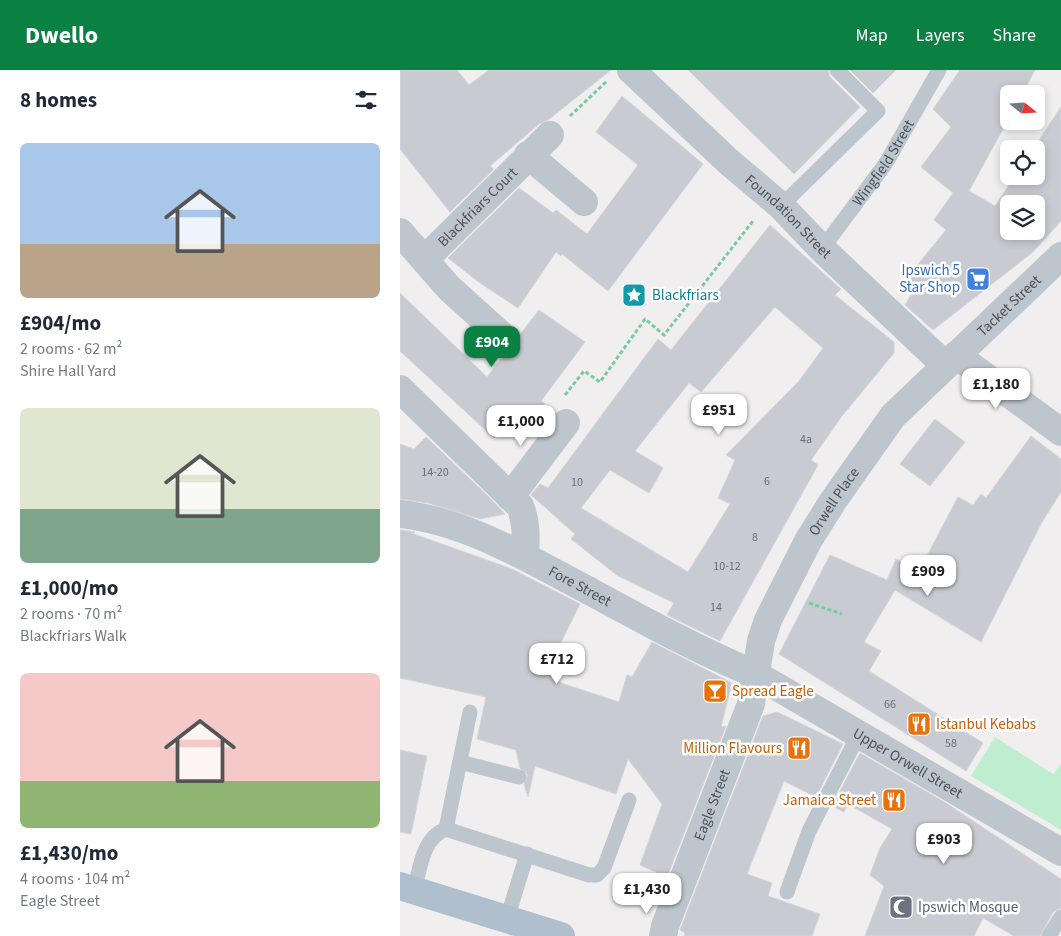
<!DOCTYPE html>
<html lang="en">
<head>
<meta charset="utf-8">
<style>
	:root { --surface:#fff; --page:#f6f6f7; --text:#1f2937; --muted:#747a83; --accent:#0b8043 }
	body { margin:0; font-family:"Source Sans 3",sans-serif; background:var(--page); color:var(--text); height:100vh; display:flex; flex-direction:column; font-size:19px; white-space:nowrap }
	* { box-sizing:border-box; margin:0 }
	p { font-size:16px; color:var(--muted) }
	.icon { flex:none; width:28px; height:28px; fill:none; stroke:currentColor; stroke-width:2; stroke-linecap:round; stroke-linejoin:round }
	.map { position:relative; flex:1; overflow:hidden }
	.sheet { display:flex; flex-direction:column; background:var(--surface); width:400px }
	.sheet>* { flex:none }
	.needle { width:32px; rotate:108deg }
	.tools { position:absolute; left:600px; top:15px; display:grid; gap:10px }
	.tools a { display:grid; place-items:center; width:45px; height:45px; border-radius:8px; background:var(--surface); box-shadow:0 2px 8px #0003; font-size:25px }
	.price { position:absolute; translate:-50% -42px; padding:0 11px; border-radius:10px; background:#fff; color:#222; font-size:16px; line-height:32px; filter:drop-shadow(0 1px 2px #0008) }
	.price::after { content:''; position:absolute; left:50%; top:30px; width:15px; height:11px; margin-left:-8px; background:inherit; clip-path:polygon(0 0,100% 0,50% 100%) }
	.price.selected { background:var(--accent); color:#fff }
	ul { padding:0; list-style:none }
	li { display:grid; align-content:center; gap:10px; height:265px; padding:0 20px }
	li span { display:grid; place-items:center; height:155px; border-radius:8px; color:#555 }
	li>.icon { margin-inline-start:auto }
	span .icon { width:90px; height:90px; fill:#fffc; stroke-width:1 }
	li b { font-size:21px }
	h2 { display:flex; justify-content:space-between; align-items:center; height:60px; padding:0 20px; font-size:21px }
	header { display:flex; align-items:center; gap:30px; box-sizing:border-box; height:70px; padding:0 25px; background:var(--accent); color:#fff }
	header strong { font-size:24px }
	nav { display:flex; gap:28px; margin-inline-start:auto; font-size:18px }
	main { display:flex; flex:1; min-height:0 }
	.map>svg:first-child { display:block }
	.green { fill:#beeecf }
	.building { fill:#c8cbd1; stroke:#d3d5da; fill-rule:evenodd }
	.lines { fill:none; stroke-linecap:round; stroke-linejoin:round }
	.path { stroke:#77cb9f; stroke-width:3; stroke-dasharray:4 2.5; stroke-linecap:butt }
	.service { stroke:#bdc6cd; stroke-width:15 }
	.minor { stroke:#bdc6cd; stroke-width:28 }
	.tertiary { stroke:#bdc6cd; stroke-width:28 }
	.primary { stroke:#afbfcd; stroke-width:28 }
	.labels { text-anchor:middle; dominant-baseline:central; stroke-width:5; stroke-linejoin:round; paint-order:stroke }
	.number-label { font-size:12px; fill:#677078 }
	.street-label { font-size:15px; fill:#47525b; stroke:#fff }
	.shop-label { font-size:15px; fill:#366cbe; stroke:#fff; text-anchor:end }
	.culture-label { font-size:15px; fill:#0d838f; stroke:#fff; text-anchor:start }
	.food-label { font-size:15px; fill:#c56008; stroke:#fff; text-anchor:start }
	.worship-label { font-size:15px; fill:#5b616d; stroke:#fff; text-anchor:start }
</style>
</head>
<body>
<header>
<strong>Dwello</strong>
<nav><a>Map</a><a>Layers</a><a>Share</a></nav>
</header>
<main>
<section class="sheet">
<h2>8 homes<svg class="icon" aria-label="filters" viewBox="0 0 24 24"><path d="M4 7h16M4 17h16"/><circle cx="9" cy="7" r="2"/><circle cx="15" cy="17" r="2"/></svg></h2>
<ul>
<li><span style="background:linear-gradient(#a9c7e8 65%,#b9a48a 0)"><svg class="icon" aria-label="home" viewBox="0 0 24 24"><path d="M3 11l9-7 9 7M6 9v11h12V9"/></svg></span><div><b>£904/mo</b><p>2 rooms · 62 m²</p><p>Shire Hall Yard</p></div></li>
<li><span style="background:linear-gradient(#dfe7d0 65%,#7fa58c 0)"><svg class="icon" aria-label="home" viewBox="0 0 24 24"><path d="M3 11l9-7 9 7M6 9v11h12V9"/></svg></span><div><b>£1,000/mo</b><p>2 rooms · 70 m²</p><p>Blackfriars Walk</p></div></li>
<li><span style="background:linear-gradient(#f6c9c9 70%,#8fb573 0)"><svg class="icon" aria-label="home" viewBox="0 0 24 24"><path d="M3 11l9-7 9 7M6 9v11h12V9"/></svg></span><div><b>£1,430/mo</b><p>4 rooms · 104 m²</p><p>Eagle Street</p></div></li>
</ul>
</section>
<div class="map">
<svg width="661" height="866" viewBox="0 0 661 866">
	<rect width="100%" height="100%" fill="#f1eeef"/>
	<!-- green -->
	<polygon class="green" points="595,667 653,704 661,694 661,760 571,706"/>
	<!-- building -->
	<g class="building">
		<polygon points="0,0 57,0 69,15 89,0 211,0 148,50 139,54 90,96 94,99 50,142 0,79"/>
		<polygon points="288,0 428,0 430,7 460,37 394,104"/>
		<polygon points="450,0 496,0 473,23"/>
		<path d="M 560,0 L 635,0 L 622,24 L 609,24 L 609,48 L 569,121 L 595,136 L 615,106 L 636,106 L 636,79 L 633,79 L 661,37 L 661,151 L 633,182 L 533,260 L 505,235 L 516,217 L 506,209 L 546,160 L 534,150 L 553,123 L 521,97 L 551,57 L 533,39 ZM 609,134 L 636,134 L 636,161 L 609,161 Z"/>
		<polygon points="222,26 303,94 208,221 162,184 161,186 156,182 118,238 80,213 48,188 119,118 153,143 156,140 187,164 238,95 196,62"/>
		<path d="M 370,155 L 441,219 L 435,225 L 494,272 L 494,283 L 442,346 L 411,390 L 418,395 L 320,571 L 267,545 L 274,533 L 218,506 L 171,469 L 175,464 L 131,425 L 140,414 L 148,418 L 258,269 L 271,280 ZM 375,237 L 423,278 L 399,311 L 326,385 L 335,390 L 318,428 L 330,434 L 288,502 L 181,438 L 210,400 L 249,423 L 263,398 L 235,381 L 289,313 L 301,322 Z"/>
		<polygon points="0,223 87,307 139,240 185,272 141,331 145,334 123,361 110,350 94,368 0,281"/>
		<polygon points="535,349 565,372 530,416 500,394"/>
		<polygon points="631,366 661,389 661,422 642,452 581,572 495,520 464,572 481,581 469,601 583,673 566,701 379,584 430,485 487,510 496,489 519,501 558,427 573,435 581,424 586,428"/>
		<polygon points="26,367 91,429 105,444 80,449 28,433 0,429 0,374 14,379"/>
		<polygon points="0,460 15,462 11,463 112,499 180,534 157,580 163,582 159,591 165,593 158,612 219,632 227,605 232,607 252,572 332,613 321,657 326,656 267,807 240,795 262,734 228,689 216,724 135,696 128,727 124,714 128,705 120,698 116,680 77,669 86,627 0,608"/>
		<polygon points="377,642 443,674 416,727 384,711 347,804 372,813 368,826 420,844 412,866 284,866 285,863 280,860 363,646"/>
		<polygon points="0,680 27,686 11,764 0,762"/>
		<polygon points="460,683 546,733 661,809 661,838 653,842 640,866 614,866 583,848 574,866 465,866 484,816 470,805 480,778 492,759 448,734 444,742 432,736"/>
	</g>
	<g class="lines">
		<!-- path -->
		<g class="path">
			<polyline points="170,46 206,12"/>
			<polyline points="165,325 184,301 200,312 245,249 264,265 353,151"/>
			<polyline points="409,533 442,544"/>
		</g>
		<!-- service -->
		<g class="service">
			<polyline points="381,136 478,41 437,0"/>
			<path id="s1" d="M 422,179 L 486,93 L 539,0"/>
			<polyline points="60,692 119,707"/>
			<polyline points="46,759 70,642"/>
			<path d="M 14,821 C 20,799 22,768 46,759 L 189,805 L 197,805 L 204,798 L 229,730"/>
			<polyline points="387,822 409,761 459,664"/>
			<polyline points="107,849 127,784"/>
			<polyline points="649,866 661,847"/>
		</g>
		<!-- minor -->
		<g class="minor">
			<path id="s2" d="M 231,0 L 329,92 L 381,136 L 422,179 L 545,295"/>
			<polyline points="128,85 184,132"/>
			<polyline points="0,162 49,218 100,264"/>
			<path id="s3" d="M 25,189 L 150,65"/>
			<polyline points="556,285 661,362"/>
			<path d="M 0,319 L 120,436 C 127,453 126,468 125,486"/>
			<polyline points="110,427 166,353"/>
		</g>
		<!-- tertiary -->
		<g class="tertiary">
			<path id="s4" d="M 0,444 C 65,451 125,487 182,517 C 239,548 295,579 355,604 L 661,782"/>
			<path id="s5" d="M 263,866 L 265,856 L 351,634 L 361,571 L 368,550 L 408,471 L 433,431 L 493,346 L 661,186"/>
		</g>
		<!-- primary -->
		<polyline class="primary" points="0,816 161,866"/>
	</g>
	<!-- icons -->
	<defs>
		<g id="supermarket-square" transform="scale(1.25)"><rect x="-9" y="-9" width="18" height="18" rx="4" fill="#3f7fe0" stroke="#fff"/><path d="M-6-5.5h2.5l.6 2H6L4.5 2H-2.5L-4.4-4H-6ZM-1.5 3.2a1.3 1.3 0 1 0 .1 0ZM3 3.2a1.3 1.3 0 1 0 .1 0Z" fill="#fff"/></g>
		<g id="sight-square" transform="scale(1.25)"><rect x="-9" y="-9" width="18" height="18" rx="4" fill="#0f9aa8" stroke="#fff"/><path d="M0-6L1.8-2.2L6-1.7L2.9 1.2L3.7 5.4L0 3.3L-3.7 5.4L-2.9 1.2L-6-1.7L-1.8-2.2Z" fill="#fff"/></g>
		<g id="bar-square" transform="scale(1.25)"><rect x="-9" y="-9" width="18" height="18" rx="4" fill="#e8710a" stroke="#fff"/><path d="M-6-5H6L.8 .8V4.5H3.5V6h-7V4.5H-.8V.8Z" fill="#fff"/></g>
		<g id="restaurant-square" transform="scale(1.25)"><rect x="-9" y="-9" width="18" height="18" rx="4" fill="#e8710a" stroke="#fff"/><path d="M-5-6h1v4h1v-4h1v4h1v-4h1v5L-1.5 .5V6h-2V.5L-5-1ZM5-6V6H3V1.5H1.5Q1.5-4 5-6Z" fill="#fff"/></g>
		<g id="mosque-square" transform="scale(1.25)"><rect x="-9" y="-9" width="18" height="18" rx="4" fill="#6b7280" stroke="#fff"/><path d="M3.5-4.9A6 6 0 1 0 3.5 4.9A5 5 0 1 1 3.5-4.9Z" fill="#fff"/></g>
	</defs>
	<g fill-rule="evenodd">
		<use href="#supermarket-square" x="578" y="209"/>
		<use href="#sight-square" x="234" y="225"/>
		<use href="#bar-square" x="315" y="621"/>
		<use href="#restaurant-square" x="519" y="654"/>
		<use href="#restaurant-square" x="399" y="678"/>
		<use href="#restaurant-square" x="494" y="730"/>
		<use href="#mosque-square" x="501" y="837"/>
	</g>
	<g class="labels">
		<!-- number labels -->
		<g class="number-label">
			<text x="406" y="369">4a</text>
			<text x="35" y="402">14-20</text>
			<text x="367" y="411">6</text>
			<text x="177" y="412">10</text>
			<text x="355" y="467">8</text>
			<text x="327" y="496">10-12</text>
			<text x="316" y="537">14</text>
			<text x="490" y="634">66</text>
			<text x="551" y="673">58</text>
		</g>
		<!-- street labels -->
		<g class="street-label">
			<text stroke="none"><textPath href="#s1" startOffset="106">Wingfield Street</textPath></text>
			<text stroke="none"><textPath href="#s3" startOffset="74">Blackfriars Court</textPath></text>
			<text stroke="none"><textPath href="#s2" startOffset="215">Foundation Street</textPath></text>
			<text stroke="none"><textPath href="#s5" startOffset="734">Tacket Street</textPath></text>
			<text stroke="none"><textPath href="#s5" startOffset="470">Orwell Place</textPath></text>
			<text stroke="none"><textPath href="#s4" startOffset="195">Fore Street</textPath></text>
			<text stroke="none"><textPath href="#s4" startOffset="568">Upper Orwell Street</textPath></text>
			<text stroke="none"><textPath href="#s5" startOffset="140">Eagle Street</textPath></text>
		</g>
		<!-- shop labels -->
		<g class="shop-label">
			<text x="560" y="200">Ipswich 5<tspan x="560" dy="17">Star Shop</tspan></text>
		</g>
		<!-- culture labels -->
		<g class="culture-label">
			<text x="252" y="225">Blackfriars</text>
		</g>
		<!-- food labels -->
		<g class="food-label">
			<text x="332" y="621">Spread Eagle</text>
			<text x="536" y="654">Istanbul Kebabs</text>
			<text x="382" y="678" text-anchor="end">Million Flavours</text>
			<text x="476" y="730" text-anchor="end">Jamaica Street</text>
		</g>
		<!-- worship labels -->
		<g class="worship-label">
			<text x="518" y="837">Ipswich Mosque</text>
		</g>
	</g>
</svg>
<div class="tools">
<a><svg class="needle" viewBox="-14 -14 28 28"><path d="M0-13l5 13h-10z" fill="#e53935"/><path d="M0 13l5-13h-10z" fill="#747a83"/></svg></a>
<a><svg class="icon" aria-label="locate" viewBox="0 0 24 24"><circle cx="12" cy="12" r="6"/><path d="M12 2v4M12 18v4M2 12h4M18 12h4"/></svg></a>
<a><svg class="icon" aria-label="layers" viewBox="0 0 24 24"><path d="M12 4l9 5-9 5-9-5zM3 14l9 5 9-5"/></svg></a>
</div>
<b class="price selected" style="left:92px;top:298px">£904</b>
<b class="price" style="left:596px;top:340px">£1,180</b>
<b class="price" style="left:319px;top:366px">£951</b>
<b class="price" style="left:121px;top:377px">£1,000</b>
<b class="price" style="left:528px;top:527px">£909</b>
<b class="price" style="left:157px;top:615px">£712</b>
<b class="price" style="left:544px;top:795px">£903</b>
<b class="price" style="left:247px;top:845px">£1,430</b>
</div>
</main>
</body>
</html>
